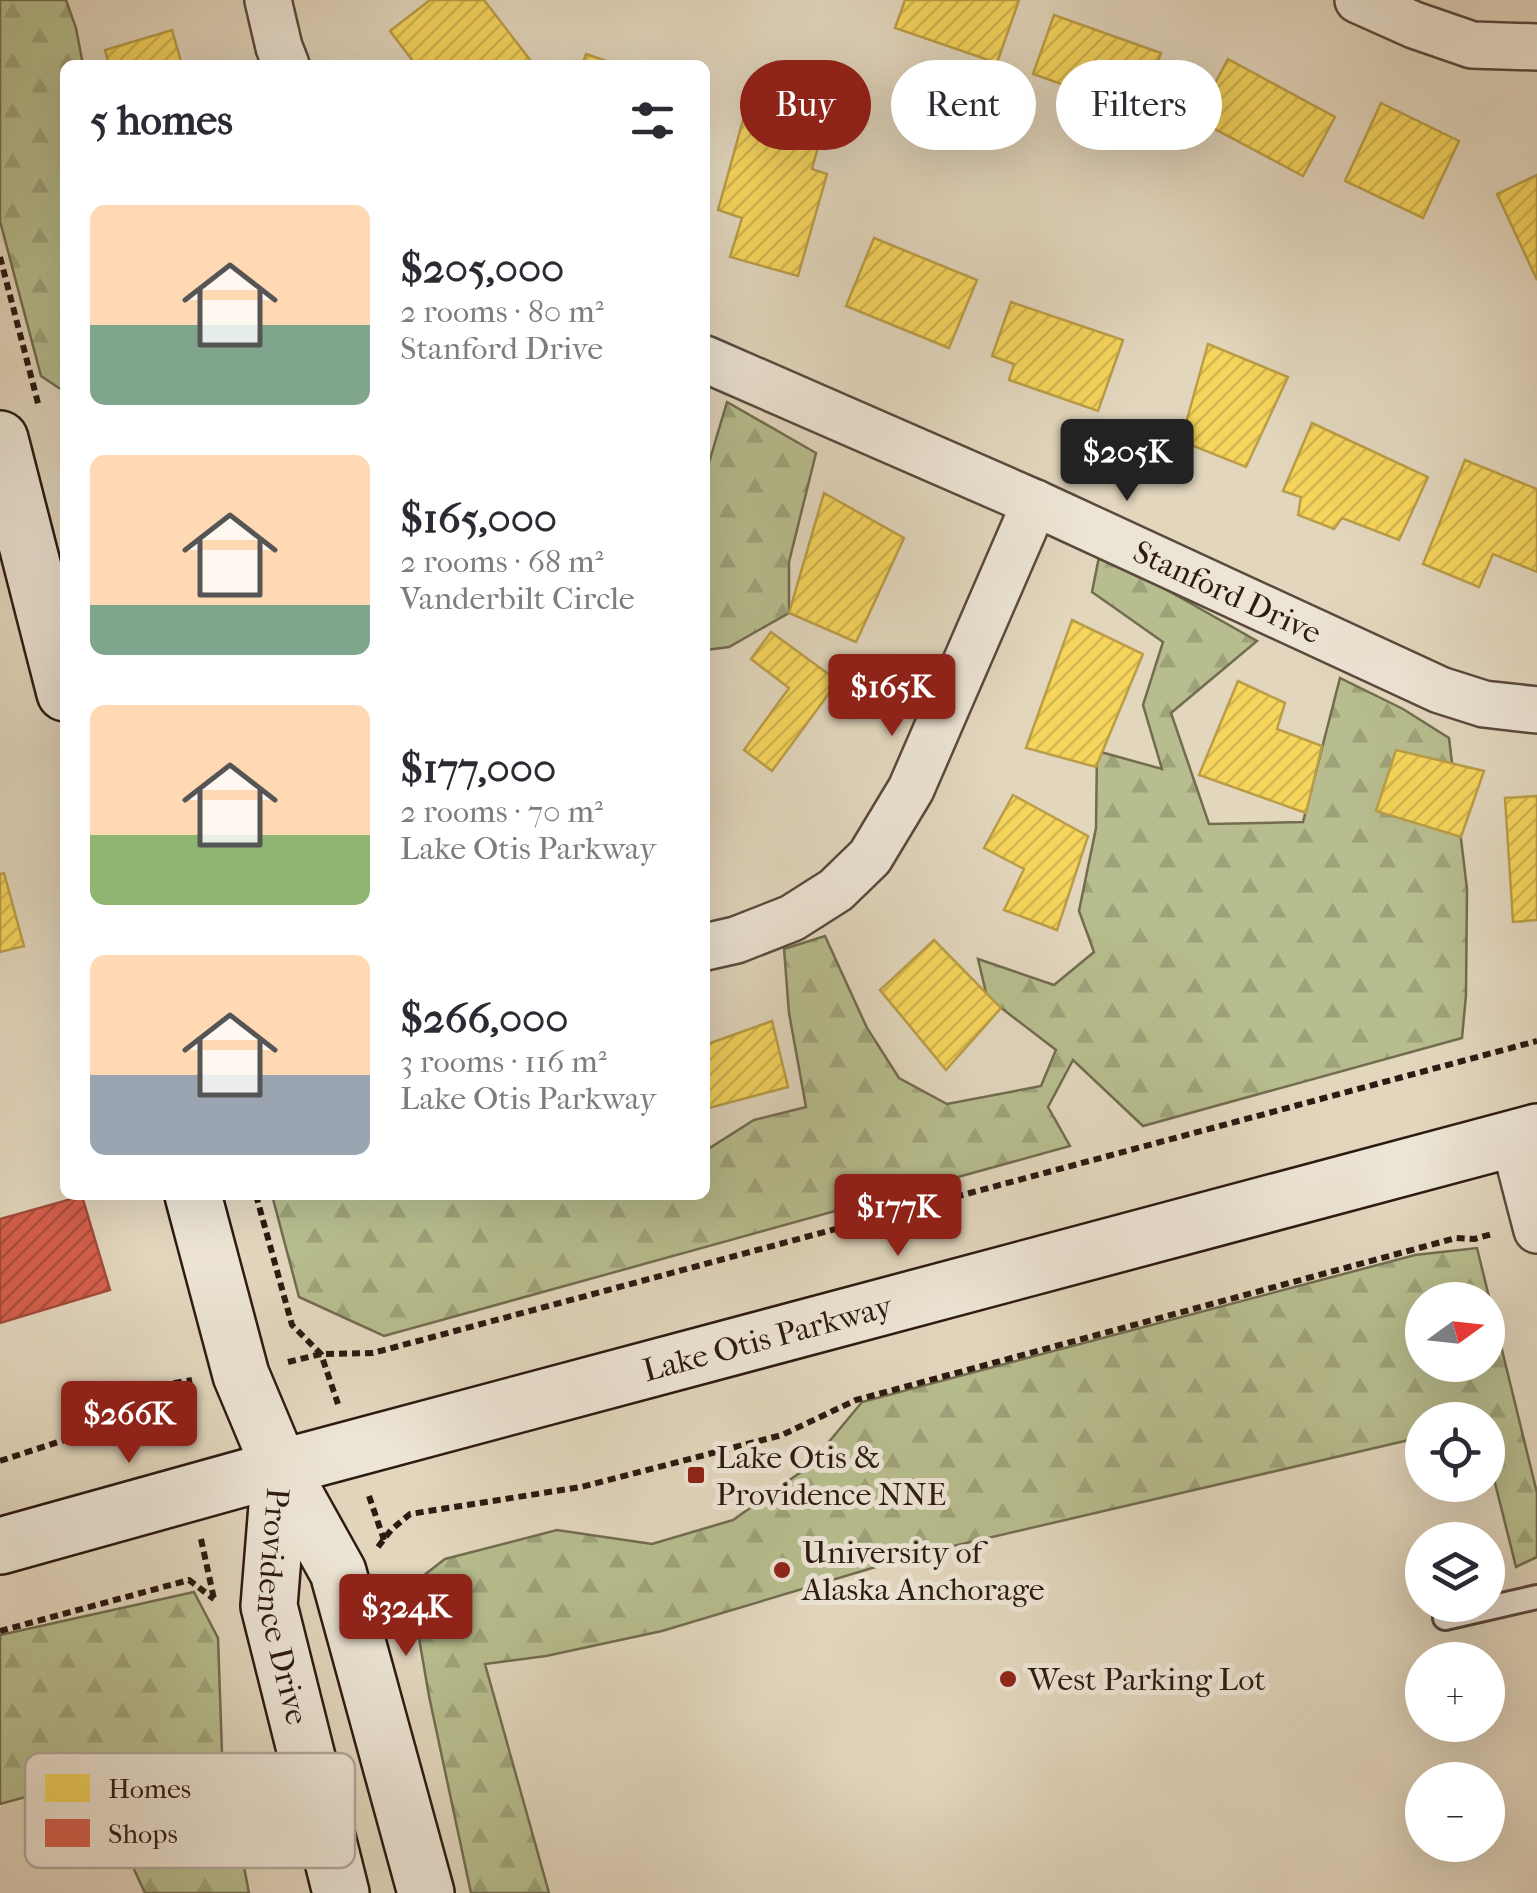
<!DOCTYPE html>
<html lang="en">
<head>
<meta charset="utf-8">
<style>
	:root { --surface:#fff; --page:#f2f2f3; --text:#2b2b33; --muted:#7c7c81; --accent:#8f2418 }
	body { margin:0; font-family:"IM FELL French Canon",serif; background:var(--page); color:var(--text); height:100vh; display:flex; flex-direction:column; font-size:38px; white-space:nowrap }
	* { box-sizing:border-box; margin:0 }
	p { font-size:32px; color:var(--muted) }
	.icon { flex:none; width:55px; height:55px; fill:none; stroke:currentColor; stroke-width:2; stroke-linecap:round; stroke-linejoin:round }
	.map { position:relative; flex:1; overflow:hidden }
	.panel { position:absolute; left:60px; top:60px; width:650px; height:1140px; display:flex; flex-direction:column; background:var(--surface); border-radius:15px; box-shadow:0 10px 40px #0002 }
	.panel>* { flex:none }
	.hud { position:absolute; left:740px; top:60px; width:645px; height:90px; display:flex; gap:20px }
	.needle { width:65px; rotate:75deg }
	.tools { position:absolute; left:1405px; top:1282px; display:grid; gap:20px }
	.tools a { display:grid; place-items:center; width:100px; height:100px; border-radius:50%; background:var(--surface); box-shadow:0 10px 40px #0002; font-size:50px }
	.price { position:absolute; translate:-50% -85px; padding:0 22px; border-radius:10px; background:var(--accent); color:#fff; font-size:32px; line-height:65px; filter:drop-shadow(0 2px 5px #0008) }
	.price::after { content:''; position:absolute; left:50%; top:60px; width:30px; height:22px; margin-left:-15px; background:inherit; clip-path:polygon(0 0,100% 0,50% 100%) }
	.price.selected { background:#222; color:#fff }
	ul { padding:0; list-style:none }
	li { display:flex; align-items:center; gap:30px; height:250px; padding:0 30px }
	li span { display:grid; place-items:center; flex:none; width:280px; height:200px; border-radius:15px; color:#555 }
	li>.icon { margin-inline-start:auto }
	span .icon { width:120px; height:120px; fill:#fffc; stroke-width:1 }
	li b { font-size:42px }
	h2 { display:flex; justify-content:space-between; align-items:center; height:120px; padding:0 30px; font-size:42px }
	.pill { padding:0 35px; border-radius:45px; background:var(--surface); box-shadow:0 10px 40px #0002; font-size:35px; line-height:90px }
	.pill.selected { background:var(--accent); color:#fff }
	.map>svg:first-child { display:block }
	.forest { fill:url(#forest-firs); stroke:#726c50; stroke-width:2.5; fill-rule:evenodd }
	.homes { fill:url(#homes-hatch); stroke:#ba9d46; stroke-width:2.5 }
	.shops { fill:url(#shops-hatch); stroke:#a34b3b; stroke-width:2.5 }
	.lines { fill:none; stroke-linecap:round; stroke-linejoin:round }
	.lane-casing { stroke:#5a493d; stroke-width:28 }
	.street-casing { stroke:#5a493d; stroke-width:50 }
	.secondary-casing { stroke:#2d1a12; stroke-width:60 }
	.path { stroke:#2d1a12; stroke-width:6; stroke-dasharray:8 5; stroke-linecap:butt }
	.lane { stroke:#ece4d4; stroke-width:22 }
	.street { stroke:#ece4d4; stroke-width:45 }
	.secondary { stroke:#ece4d4; stroke-width:55 }
	.poi-dot { fill:#8f2418; stroke:#ece4d4; stroke-width:4 }
	.labels { text-anchor:middle; dominant-baseline:central; stroke-width:10; stroke-linejoin:round; paint-order:stroke }
	.street-label { font-size:32px; fill:#2d1a12; stroke:#ece4d4 }
	.poi-label { font-size:32px; fill:#2d1a12; stroke:#ece4d4; text-anchor:start }
	.key { fill:#ece4d4; stroke:#b3a79a; stroke-width:2.5 }
	.key-label { font-size:28px; fill:#2d1a12 }
</style>
</head>
<body>
<div class="map">
<svg width="1537" height="1893" viewBox="0 0 1537 1893">
	<defs>
		<pattern id="forest-firs" width="22" height="20" patternUnits="userSpaceOnUse" patternTransform="scale(2.5)"><rect width="22" height="20" fill="#b7bd8e"/><path d="M5 1l3.5 6h-7zM16 11l3.5 6h-7z" fill="#9ea279"/></pattern>
		<pattern id="homes-hatch" width="6" height="6" patternUnits="userSpaceOnUse" patternTransform="scale(2.5)"><rect width="6" height="6" fill="#f6d55c"/><path d="M-1 1l2-2M0 6l6-6M5 7l2-2" fill="none" stroke="#d3b64f"/></pattern>
		<pattern id="shops-hatch" width="6" height="6" patternUnits="userSpaceOnUse" patternTransform="scale(2.5)"><rect width="6" height="6" fill="#d6604d"/><path d="M-1 1l2-2M0 6l6-6M5 7l2-2" fill="none" stroke="#ae4e3f"/></pattern>
	</defs>
	<rect width="100%" height="100%" fill="#e2d6bd"/>
	<filter id="stains"><feTurbulence type="fractalNoise" baseFrequency=".002" numOctaves="4"/><feColorMatrix values="0 0 0 0 .2 0 0 0 0 .09 0 0 0 0 .02 0 0 0 .5 -.17"/></filter>
	<radialGradient id="worn" r=".72"><stop offset=".6" stop-color="#630" stop-opacity="0"/><stop offset="1" stop-color="#630" stop-opacity=".3"/></radialGradient>
	<!-- forest -->
	<g class="forest">
		<polygon points="0,0 66,0 76,28 83,65 65,65 65,392 41,376 0,221"/>
		<polygon points="727,402 816,453 789,562 789,613 729,647 705,650 705,476"/>
		<polygon points="1100,552 1257,641 1171,713 1209,824 1303,822 1340,678 1403,709 1449,738 1467,889 1466,995 1462,1038 1143,1126 1073,1060 1048,1107 1070,1146 384,1336 299,1297 272,1195 705,1195 705,1151 754,1120 806,1107 789,1013 784,949 825,936 867,1028 899,1078 947,1104 1041,1086 1056,1050 987,997 978,959 1054,985 1094,952 1079,911 1096,828 1097,751 1162,769 1143,705 1163,642 1092,592"/>
		<path d="M 1477,1248 L 1537,1493 L 1537,1557 L 1516,1567 L 1488,1455 L 1488,1420 L 1422,1420 L 1422,1437 L 919,1554 L 662,1631 L 546,1656 L 485,1664 L 549,1893 L 471,1893 L 429,1696 L 410,1586 L 445,1559 L 557,1530 L 652,1544 L 733,1520 L 808,1467 L 862,1402 L 1415,1255 ZM 1488,1300 L 1488,1365 L 1422,1365 L 1422,1300 Z"/>
		<polygon points="194,1592 218,1638 222,1752 249,1893 145,1893 92,1779 0,1804 0,1635"/>
	</g>
	<!-- homes -->
	<g class="homes">
		<polygon points="430,0 484,0 534,65 416,65 390,31"/>
		<polygon points="905,0 1019,0 997,63 895,28"/>
		<polygon points="1054,15 1161,53 1140,112 1033,74"/>
		<polygon points="172,30 182,65 109,65 105,50"/>
		<polygon points="586,54 618,65 582,65"/>
		<polygon points="1228,59 1335,117 1303,176 1196,119"/>
		<polygon points="750,95 826,117 812,169 827,174 798,276 730,257 742,218 718,210"/>
		<polygon points="1381,103 1459,141 1423,218 1345,181"/>
		<polygon points="1537,175 1537,280 1497,194"/>
		<polygon points="874,238 977,280 949,348 846,306"/>
		<polygon points="1011,302 1123,340 1098,411 1009,380 1014,364 992,356"/>
		<polygon points="1208,344 1288,377 1246,467 1181,441"/>
		<polygon points="1312,423 1428,477 1399,540 1342,518 1334,529 1298,515 1301,497 1283,491"/>
		<polygon points="1465,460 1537,489 1537,572 1493,554 1479,587 1423,564"/>
		<polygon points="824,493 904,538 856,642 789,613"/>
		<polygon points="1072,620 1143,654 1096,767 1026,748"/>
		<polygon points="771,632 838,681 772,771 744,750 789,688 751,659"/>
		<polygon points="1238,681 1285,703 1277,729 1322,746 1306,813 1199,775"/>
		<polygon points="1396,750 1484,771 1461,837 1376,811"/>
		<polygon points="1013,795 1088,836 1057,930 1004,910 1024,869 984,848"/>
		<polygon points="1537,796 1537,920 1513,922 1505,798"/>
		<polygon points="4,873 24,946 0,952 0,874"/>
		<polygon points="934,940 1001,1008 946,1070 880,990"/>
		<polygon points="772,1021 788,1087 705,1109 705,1045"/>
	</g>
	<!-- shops -->
	<polygon class="shops" points="82,1196 110,1290 0,1323 0,1219"/>
	<g class="lines">
		<!-- lane casing -->
		<g class="lane-casing">
			<polyline id="lane" points="1445,1618 1537,1597"/>
		</g>
		<!-- street casing -->
		<g class="street-casing">
			<g id="street">
				<polyline points="268,0 279,47 286,65"/>
				<polyline points="1358,0 1414,25 1472,45 1537,47"/>
				<path id="s1" d="M 705,359 L 1035,503 L 1440,690 L 1484,704 L 1537,710"/>
				<polyline points="705,947 736,940 792,918 836,890 870,857 911,789 1035,503"/>
				<polyline points="1513,1138 1537,1230"/>
			</g>
		</g>
		<!-- secondary casing -->
		<g class="secondary-casing">
			<g id="secondary">
				<polyline points="0,439 65,693"/>
				<polyline points="193,1195 241,1375 280,1468 338,1572 426,1893"/>
				<path id="s2" d="M 280,1468 L 269,1606 L 341,1893"/>
				<path id="s3" d="M 0,1546 L 280,1468 L 1537,1132"/>
			</g>
		</g>
		<!-- path -->
		<g class="path">
			<polyline points="0,257 39,407"/>
			<polyline points="256,1195 292,1325 321,1354 338,1404"/>
			<polyline points="288,1362 321,1354 373,1353 1537,1041"/>
			<polyline points="168,1393 179,1444"/>
			<polyline points="0,1461 150,1412 175,1383 192,1380"/>
			<polyline points="369,1496 384,1540"/>
			<polyline points="201,1539 214,1599"/>
			<polyline points="378,1547 391,1530 410,1514 581,1487 782,1435 856,1400 1456,1238 1474,1239 1492,1234"/>
			<polyline points="0,1631 189,1580 214,1599"/>
		</g>
		<!-- lane -->
		<use href="#lane" class="lane"/>
		<!-- street -->
		<use href="#street" class="street"/>
		<!-- secondary -->
		<use href="#secondary" class="secondary"/>
	</g>
	<!-- markers -->
	<g class="poi-dot">
		<rect x="686" y="1465" width="20" height="20" rx="5"/>
		<circle cx="782" cy="1570" r="10"/>
		<circle cx="1008" cy="1679" r="10"/>
	</g>
	<g class="labels">
		<!-- street labels -->
		<g class="street-label">
			<text stroke="none"><textPath href="#s1" startOffset="572">Stanford Drive</textPath></text>
			<text stroke="none"><textPath href="#s3" startOffset="795">Lake Otis Parkway</textPath></text>
			<text stroke="none"><textPath href="#s2" startOffset="140">Providence Drive</textPath></text>
		</g>
		<!-- poi labels -->
		<g class="poi-label">
			<text x="716" y="1457">Lake Otis &amp;<tspan x="716" dy="37">Providence NNE</tspan></text>
			<text x="802" y="1552">University of<tspan x="802" dy="37">Alaska Anchorage</tspan></text>
			<text x="1028" y="1679">West Parking Lot</text>
		</g>
	</g>
	<!-- legend -->
	<rect x="25" y="1753" width="330" height="115" rx="15" class="key"/>
	<rect x="45" y="1774" width="45" height="28" fill="#f6d55c"/>
	<rect x="45" y="1819" width="45" height="28" fill="#d6604d"/>
	<g class="key-label">
		<text x="108" y="1798">Homes</text>
		<text x="108" y="1843">Shops</text>
	</g>
	<rect width="100%" height="100%" filter="url(#stains)"/>
	<rect width="100%" height="100%" fill="url(#worn)"/>
</svg>
<div class="tools">
<a><svg class="needle" viewBox="-14 -14 28 28"><path d="M0-13l5 13h-10z" fill="#e53935"/><path d="M0 13l5-13h-10z" fill="#7c7c81"/></svg></a>
<a><svg class="icon" aria-label="locate" viewBox="0 0 24 24"><circle cx="12" cy="12" r="6"/><path d="M12 2v4M12 18v4M2 12h4M18 12h4"/></svg></a>
<a><svg class="icon" aria-label="layers" viewBox="0 0 24 24"><path d="M12 4l9 5-9 5-9-5zM3 14l9 5 9-5"/></svg></a>
<a>+</a>
<a>−</a>
</div>
<b class="price selected" style="left:1127px;top:504px">$205K</b>
<b class="price" style="left:892px;top:739px">$165K</b>
<b class="price" style="left:898px;top:1259px">$177K</b>
<b class="price" style="left:129px;top:1466px">$266K</b>
<b class="price" style="left:406px;top:1659px">$324K</b>
<div class="hud">
<a class="pill selected">Buy</a>
<a class="pill">Rent</a>
<a class="pill">Filters</a>
</div>
<section class="panel">
<h2>5 homes<svg class="icon" aria-label="filters" viewBox="0 0 24 24"><path d="M4 7h16M4 17h16"/><circle cx="9" cy="7" r="2"/><circle cx="15" cy="17" r="2"/></svg></h2>
<ul>
<li><span style="background:linear-gradient(#ffd9b3 60%,#7fa58c 0)"><svg class="icon" aria-label="home" viewBox="0 0 24 24"><path d="M3 11l9-7 9 7M6 9v11h12V9"/></svg></span><div><b>$205,000</b><p>2 rooms · 80 m²</p><p>Stanford Drive</p></div></li>
<li><span style="background:linear-gradient(#ffd9b3 75%,#7fa58c 0)"><svg class="icon" aria-label="home" viewBox="0 0 24 24"><path d="M3 11l9-7 9 7M6 9v11h12V9"/></svg></span><div><b>$165,000</b><p>2 rooms · 68 m²</p><p>Vanderbilt Circle</p></div></li>
<li><span style="background:linear-gradient(#ffd9b3 65%,#8fb573 0)"><svg class="icon" aria-label="home" viewBox="0 0 24 24"><path d="M3 11l9-7 9 7M6 9v11h12V9"/></svg></span><div><b>$177,000</b><p>2 rooms · 70 m²</p><p>Lake Otis Parkway</p></div></li>
<li><span style="background:linear-gradient(#ffd9b3 60%,#9aa5b1 0)"><svg class="icon" aria-label="home" viewBox="0 0 24 24"><path d="M3 11l9-7 9 7M6 9v11h12V9"/></svg></span><div><b>$266,000</b><p>3 rooms · 116 m²</p><p>Lake Otis Parkway</p></div></li>
</ul>
</section>
</div>
</body>
</html>
